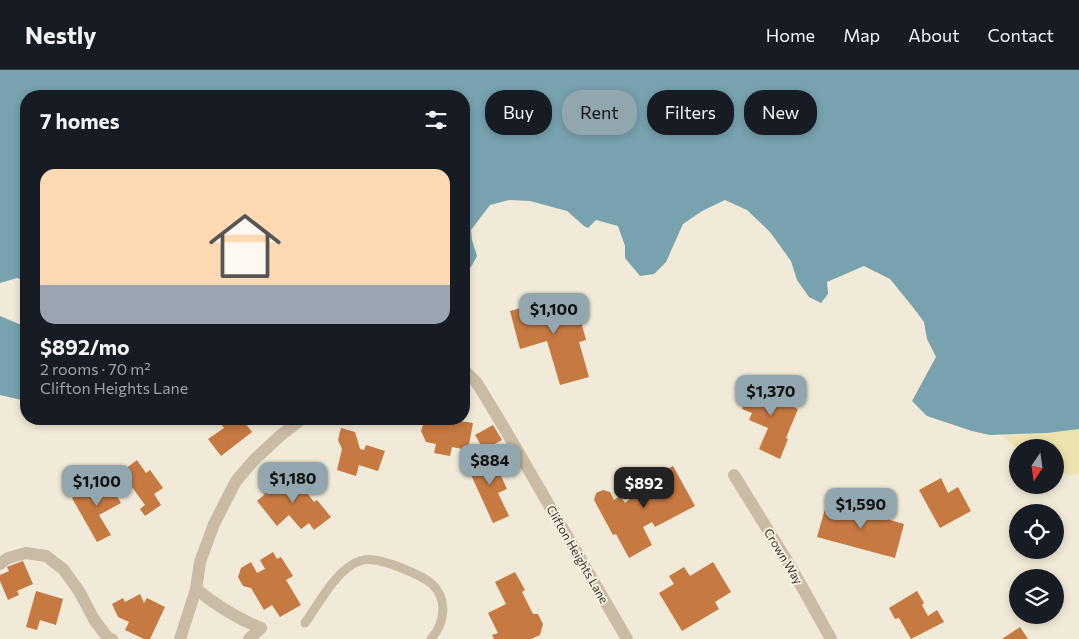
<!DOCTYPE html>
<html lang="en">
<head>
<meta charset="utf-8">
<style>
	:root { --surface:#171b24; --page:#20242c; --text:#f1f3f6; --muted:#9ea1a6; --line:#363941; --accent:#91a6ae }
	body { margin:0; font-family:Commissioner,sans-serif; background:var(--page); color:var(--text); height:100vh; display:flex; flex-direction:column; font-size:19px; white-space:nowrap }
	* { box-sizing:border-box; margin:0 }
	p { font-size:16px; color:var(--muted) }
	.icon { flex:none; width:28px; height:28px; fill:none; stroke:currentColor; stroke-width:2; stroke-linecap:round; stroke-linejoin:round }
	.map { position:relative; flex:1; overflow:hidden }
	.sheet { position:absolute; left:20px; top:20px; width:450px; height:335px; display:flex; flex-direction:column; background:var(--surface); border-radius:20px; box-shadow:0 2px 8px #0003 }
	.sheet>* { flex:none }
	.banner { position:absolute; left:485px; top:20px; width:475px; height:45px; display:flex; gap:10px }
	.needle { width:32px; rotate:193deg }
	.fabs { position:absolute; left:1009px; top:369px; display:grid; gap:10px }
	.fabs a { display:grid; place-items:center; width:55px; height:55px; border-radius:50%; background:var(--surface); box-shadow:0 2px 8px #0003; font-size:25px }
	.price { position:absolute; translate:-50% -42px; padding:0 11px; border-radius:10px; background:var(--accent); color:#111; font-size:16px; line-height:32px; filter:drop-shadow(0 1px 2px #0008) }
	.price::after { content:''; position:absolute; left:50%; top:30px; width:15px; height:11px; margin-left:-8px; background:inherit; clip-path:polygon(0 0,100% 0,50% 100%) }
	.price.active { background:#222; color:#fff }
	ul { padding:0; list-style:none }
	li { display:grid; align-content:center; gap:10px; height:265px; padding:0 20px }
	li span { display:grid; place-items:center; height:155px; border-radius:15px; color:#555 }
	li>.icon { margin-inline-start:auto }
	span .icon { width:90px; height:90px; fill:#fffc; stroke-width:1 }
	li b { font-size:21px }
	h2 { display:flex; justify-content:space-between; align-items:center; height:60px; padding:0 20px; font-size:21px }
	.tag { padding:0 18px; border-radius:20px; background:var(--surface); box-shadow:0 2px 8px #0003; font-size:18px; line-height:45px }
	.tag.active { background:var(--accent); color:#111 }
	header { display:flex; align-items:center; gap:30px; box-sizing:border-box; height:70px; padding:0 25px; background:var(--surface); border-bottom:1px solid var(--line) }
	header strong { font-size:24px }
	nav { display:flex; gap:28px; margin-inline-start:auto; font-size:18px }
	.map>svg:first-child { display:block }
	.sand { fill:#ede3ae }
	.water { fill:#77a2ae }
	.building { fill:#c67941 }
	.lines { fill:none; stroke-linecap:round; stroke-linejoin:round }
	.lane { stroke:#c9bba4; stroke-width:9 }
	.street { stroke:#c9bba4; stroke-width:12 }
	.labels { text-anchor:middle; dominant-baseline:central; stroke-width:4; stroke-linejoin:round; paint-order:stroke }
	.street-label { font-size:12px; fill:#342d26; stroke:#f9f3e4 }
</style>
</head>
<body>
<header>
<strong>Nestly</strong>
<nav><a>Home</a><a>Map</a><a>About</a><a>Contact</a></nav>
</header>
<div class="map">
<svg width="1079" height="569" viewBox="0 0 1079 569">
	<rect width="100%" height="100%" fill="#f1ead8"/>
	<!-- sand -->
	<polygon class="sand" points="1079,359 1079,403 1070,405 1055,401 1055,378 1018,378 1017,379 1003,366 1047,363"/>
	<!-- water -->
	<g class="water">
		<polygon points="0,0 1079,0 1079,359 1047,363 990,365 972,361 927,346 912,331 936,287 927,269 924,252 912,236 890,209 864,196 827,212 828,224 821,233 809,227 797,210 791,191 770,162 747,140 725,130 702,141 683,154 666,192 654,204 640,206 625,188 625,176 618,156 596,150 588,158 584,156 567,141 530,131 509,130 490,135 471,160 472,170 477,186 471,197 464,198 464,26 323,26 320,23 294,26 26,26 26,211 17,208 0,213"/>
		<polygon points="0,246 26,257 26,331 0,325"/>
	</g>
	<!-- building -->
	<g class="building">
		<polygon points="566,225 570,238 577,237 586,270 579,272 589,307 560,315 547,271 520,279 510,241"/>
		<polygon points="760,310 785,320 780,331 798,339 786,368 788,369 780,389 759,379 768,358 749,350 752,343 742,339 751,320 756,321"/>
		<polygon points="217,349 242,349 252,362 221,386 208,369 224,358"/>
		<polygon points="429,349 444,349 443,353 453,355 454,350 473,353 468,380 452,377 450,386 434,383 436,374 426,372 421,361 424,352"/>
		<polygon points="493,355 502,370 484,380 475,365"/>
		<polygon points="341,358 355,362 360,379 364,380 366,375 385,381 378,401 359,395 356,406 337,400 342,379 338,370"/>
		<polygon points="491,384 507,419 498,423 509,446 493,453 467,396"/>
		<polygon points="137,390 146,403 150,400 163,418 154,424 161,435 145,446 140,439 145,435 121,402"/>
		<polygon points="673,396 695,436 655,457 652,452 643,457 652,475 629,488 616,464 613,465 594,430 596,423 603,420 610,422 614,430 620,426 625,433 631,428 627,422 636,416 639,421 648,415 644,409 645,405 650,402 654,402 656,405"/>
		<polygon points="297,404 307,417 304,419 314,432 317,430 331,447 314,460 309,453 301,459 289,445 277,456 257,431 265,424 263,422 284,405 288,411"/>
		<polygon points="941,408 948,423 958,417 971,441 940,458 919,420"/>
		<polygon points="107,409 121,433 99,445 111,465 97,472 72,428"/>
		<polygon points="827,432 904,454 895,488 817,467"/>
		<polygon points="273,482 277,489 281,487 293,506 286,510 301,535 280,547 272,535 264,540 251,518 243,516 238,507 241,498 251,492 257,503 265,499 260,490"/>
		<polygon points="23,491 33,514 17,521 19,525 8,530 0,511 0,505 9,501 7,497"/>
		<polygon points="713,492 731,522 715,532 719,539 682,561 659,523 674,514 669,506 684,497 690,506"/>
		<polygon points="515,502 525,520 522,522 533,544 538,544 543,554 540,565 531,569 494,569 492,565 498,563 488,543 506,534 495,512"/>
		<polygon points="36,521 63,529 56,555 40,550 37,560 26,557"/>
		<polygon points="917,521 924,533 922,535 928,546 937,540 944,552 911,569 899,548 895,549 889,538"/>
		<polygon points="140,524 144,533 147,528 165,537 150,569 144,569 125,560 129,552 118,547 112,534 123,528 125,532"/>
		<polygon points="1020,557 1028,569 1002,569"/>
	</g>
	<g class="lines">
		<!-- lane -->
		<path class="lane" d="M 305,553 C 318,535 337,498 360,491 C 370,487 384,492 394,495 C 406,500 422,505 432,514 C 448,529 445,553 431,569"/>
		<!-- street -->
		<g class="street">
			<polyline points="464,300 477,313 506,361 627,569"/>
			<polyline points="734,405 792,499 831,569"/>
			<polyline points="0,494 8,488 26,483 46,486 63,499 79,521 95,551 108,568 112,569"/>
			<path d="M 196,519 C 217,536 236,548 261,558 L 249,569"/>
			<polyline points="180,569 196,519 200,492 214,454 236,411 255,389 281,365 302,349"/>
		</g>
	</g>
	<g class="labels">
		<!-- street labels -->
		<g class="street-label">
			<text transform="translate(578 484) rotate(60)">Clifton Heights Lane</text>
			<text transform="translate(784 486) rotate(59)">Crown Way</text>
		</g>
	</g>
</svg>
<div class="fabs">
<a><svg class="needle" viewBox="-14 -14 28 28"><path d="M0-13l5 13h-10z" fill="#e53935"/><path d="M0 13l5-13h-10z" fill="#9ea1a6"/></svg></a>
<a><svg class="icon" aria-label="locate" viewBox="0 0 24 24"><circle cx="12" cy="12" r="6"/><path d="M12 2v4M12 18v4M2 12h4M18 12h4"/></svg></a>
<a><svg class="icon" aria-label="layers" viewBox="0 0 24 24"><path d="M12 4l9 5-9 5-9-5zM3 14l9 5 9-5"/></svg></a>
</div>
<b class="price" style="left:554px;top:265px">$1,100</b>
<b class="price" style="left:771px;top:347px">$1,370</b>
<b class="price" style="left:490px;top:416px">$884</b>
<b class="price" style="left:293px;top:434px">$1,180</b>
<b class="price" style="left:97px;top:437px">$1,100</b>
<b class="price active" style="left:644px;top:439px">$892</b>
<b class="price" style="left:861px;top:460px">$1,590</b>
<div class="banner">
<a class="tag">Buy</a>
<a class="tag active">Rent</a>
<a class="tag">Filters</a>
<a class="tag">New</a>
</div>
<section class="sheet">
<h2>7 homes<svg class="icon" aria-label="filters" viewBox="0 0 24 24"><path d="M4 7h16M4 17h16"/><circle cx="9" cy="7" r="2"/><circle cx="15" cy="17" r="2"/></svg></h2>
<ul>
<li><span style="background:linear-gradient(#ffd9b3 75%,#9aa5b1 0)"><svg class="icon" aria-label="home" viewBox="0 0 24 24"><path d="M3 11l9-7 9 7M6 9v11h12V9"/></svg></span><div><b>$892/mo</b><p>2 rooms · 70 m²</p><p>Clifton Heights Lane</p></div></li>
</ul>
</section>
</div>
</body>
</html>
